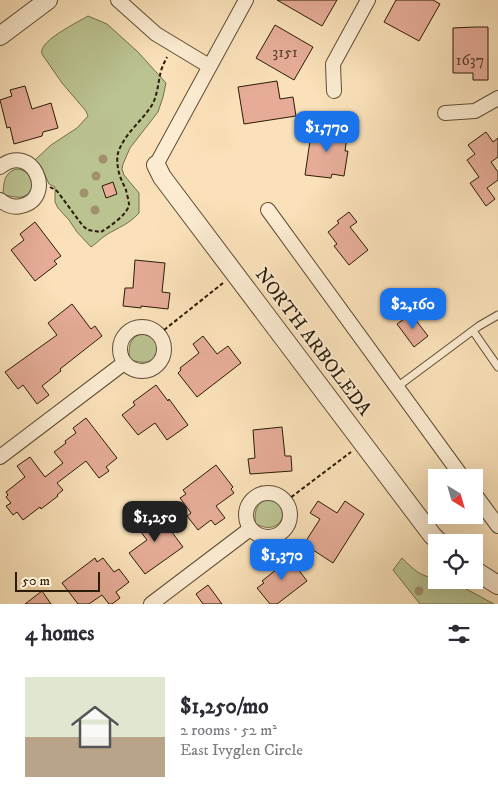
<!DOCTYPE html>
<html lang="en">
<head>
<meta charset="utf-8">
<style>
	:root { --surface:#fff; --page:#f2f2f3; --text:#2b2b33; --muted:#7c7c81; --line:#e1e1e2; --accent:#1a73e8 }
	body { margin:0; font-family:"IM FELL DW Pica",serif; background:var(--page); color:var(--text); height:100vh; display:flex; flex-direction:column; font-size:19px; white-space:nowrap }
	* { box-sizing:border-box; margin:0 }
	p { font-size:16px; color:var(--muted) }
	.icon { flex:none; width:28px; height:28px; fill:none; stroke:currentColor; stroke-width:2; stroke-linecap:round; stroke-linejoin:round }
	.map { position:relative; height:604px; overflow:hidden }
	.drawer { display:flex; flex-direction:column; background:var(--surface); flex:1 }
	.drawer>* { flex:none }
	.needle { width:32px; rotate:143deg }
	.buttons { position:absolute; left:428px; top:469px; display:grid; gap:10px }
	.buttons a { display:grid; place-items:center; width:55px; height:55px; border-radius:0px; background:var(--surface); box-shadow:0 5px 20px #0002; font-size:25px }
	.scale { position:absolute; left:15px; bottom:12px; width:85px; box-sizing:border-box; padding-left:5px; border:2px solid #2a1c07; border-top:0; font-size:14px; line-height:18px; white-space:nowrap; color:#2a1c07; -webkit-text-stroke:4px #fcecd2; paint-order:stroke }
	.price { position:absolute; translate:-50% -42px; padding:0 11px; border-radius:10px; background:var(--accent); color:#fff; font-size:16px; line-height:32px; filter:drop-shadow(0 1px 2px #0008) }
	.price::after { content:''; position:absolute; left:50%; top:30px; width:15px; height:11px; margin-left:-8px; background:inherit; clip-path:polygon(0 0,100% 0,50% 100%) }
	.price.on { background:#222; color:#fff }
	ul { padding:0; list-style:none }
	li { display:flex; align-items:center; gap:15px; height:125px; padding:0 25px }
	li+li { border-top:1px solid var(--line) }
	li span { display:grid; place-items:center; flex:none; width:140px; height:100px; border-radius:0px; color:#555 }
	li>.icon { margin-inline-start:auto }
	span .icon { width:60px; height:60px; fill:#fffc; stroke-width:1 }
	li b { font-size:21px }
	h2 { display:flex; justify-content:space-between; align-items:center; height:60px; padding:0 25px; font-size:21px }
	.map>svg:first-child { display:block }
	.green { fill:#bbc391; stroke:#72704c }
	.building { fill:#e6ac98; stroke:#2a1c07 }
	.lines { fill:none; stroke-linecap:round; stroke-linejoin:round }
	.service-casing { stroke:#5e4d34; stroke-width:9 }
	.minor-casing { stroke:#5e4d34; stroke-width:16 }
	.tertiary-casing { stroke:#5e4d34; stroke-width:20 }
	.path { stroke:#2a1c07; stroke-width:2; stroke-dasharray:4 2.5; stroke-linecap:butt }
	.service { stroke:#fcecd2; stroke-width:7 }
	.minor { stroke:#fcecd2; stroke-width:14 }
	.tertiary { stroke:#fcecd2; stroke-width:18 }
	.tree { fill:#a0906e }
	.labels { text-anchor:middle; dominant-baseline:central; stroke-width:4; stroke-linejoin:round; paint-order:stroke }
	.number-label { font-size:16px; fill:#59402b }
	.street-label { font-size:19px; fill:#2a1c07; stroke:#fcecd2 }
</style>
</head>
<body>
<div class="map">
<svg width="498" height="604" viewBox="0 0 498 604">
	<rect width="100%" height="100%" fill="#fae1b9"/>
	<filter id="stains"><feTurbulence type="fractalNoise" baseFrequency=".004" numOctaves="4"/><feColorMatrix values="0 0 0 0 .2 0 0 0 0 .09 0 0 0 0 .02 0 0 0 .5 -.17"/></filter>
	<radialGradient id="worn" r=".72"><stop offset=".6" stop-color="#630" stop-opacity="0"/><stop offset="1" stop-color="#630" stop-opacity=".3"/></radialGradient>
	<!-- green -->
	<g class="green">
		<path d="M 88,16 L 107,24 L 138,52 L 166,83 L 163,97 L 158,112 L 130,148 L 123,164 L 122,169 L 124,175 L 139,193 L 139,213 C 128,225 119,227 106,235 C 100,239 96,244 91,247 L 77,232 L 69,220 L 58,208 L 55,202 L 55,187 L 49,184 L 41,166 L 35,160 L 51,145 L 77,128 L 88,116 L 86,111 L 62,83 L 44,57 C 42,54 41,53 42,50 C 45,38 78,22 88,16 Z"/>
		<path d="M 16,169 C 33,169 39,193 22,197 C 17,198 10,196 5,195 L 3,193 C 4,182 4,173 16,169 Z"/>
		<path d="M 141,334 C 160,334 163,357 147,362 C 142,363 135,361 130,360 L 129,358 C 129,347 129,338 141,334 Z"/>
		<path d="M 267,499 C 296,499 283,541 255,523 C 255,512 255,504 267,499 Z"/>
		<path d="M 402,558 C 415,571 419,575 436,579 L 436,580 L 457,584 L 494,604 L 420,604 L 393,570 Z"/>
	</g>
	<!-- building -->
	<g class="building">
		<polygon points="277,0 337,0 322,26"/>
		<polygon points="396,0 433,0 440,4 419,41 384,22"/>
		<polygon points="275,25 313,47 294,80 256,58"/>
		<polygon points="475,27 488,27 488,80 473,80 473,73 453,73 453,28"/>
		<polygon points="277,81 280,99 293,97 296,116 244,124 238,87"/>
		<polygon points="25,86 32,109 51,103 58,128 43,132 42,136 14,144 10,127 7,128 0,100 12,96 10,90"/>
		<polygon points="312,127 328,129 329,127 348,130 345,151 348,151 344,176 332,174 331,178 305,175"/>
		<polygon points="486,132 493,142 498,138 498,157 491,162 498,172 498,180 487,188 495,199 486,206 470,183 479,177 467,160 475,154 468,145"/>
		<polygon points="113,182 117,194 106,198 102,186"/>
		<polygon points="349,212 357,222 350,227 368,250 349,265 334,246 337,244 328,232 339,223 337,221"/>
		<polygon points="35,222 61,256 54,261 57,264 35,281 11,250 24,240 20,234"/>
		<polygon points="135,260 165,263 162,292 170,293 168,309 141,306 141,308 123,306 125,288 133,288"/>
		<polygon points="72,304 91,329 95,326 102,336 60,369 61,371 42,386 49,395 37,404 23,385 18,389 5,372 57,335 48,323"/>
		<polygon points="411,314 428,336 414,347 397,324"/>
		<polygon points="203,336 217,354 228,346 241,363 197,397 178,373 181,370 180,368 199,353 193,344"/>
		<polygon points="156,385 168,401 169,399 188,425 167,440 155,423 138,435 122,415 135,405 133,402"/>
		<polygon points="86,418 117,458 106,467 109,471 99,478 86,461 57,483 63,490 57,495 58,496 41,509 40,507 23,520 17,512 13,515 6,506 11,503 6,497 8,495 6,492 25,477 17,466 30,457 45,477 63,463 54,452 66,443 65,441 76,433 73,428"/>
		<polygon points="282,427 285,456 291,456 292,471 250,474 248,459 255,458 253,430"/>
		<polygon points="216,465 233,487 231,489 234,493 216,506 225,518 215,525 211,520 198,530 187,516 191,513 180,498 186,494 183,490"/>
		<polygon points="318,501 337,513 345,501 364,514 333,563 304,544 320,519 310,513"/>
		<polygon points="157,512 183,547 145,574 129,553 147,540 134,523 143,516 146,520"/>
		<polygon points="286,553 307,581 277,604 270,604 257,588 264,583 262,581 277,569 272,563"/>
		<polygon points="95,558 97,562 103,558 114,572 119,569 129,582 116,592 120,598 112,604 109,604 102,595 89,604 78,604 62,583"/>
		<polygon points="208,585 222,604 203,604 196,594"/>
		<polygon points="42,591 51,604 25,604"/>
	</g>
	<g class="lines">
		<!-- service casing -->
		<g class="service-casing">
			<g id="service">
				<polyline points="473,331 498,367"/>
				<polyline points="397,387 479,326 498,315"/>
			</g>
		</g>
		<!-- minor casing -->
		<g class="minor-casing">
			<g id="minor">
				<polyline points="118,0 156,34 209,66"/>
				<polyline points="334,91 333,64 368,0"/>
				<polyline points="445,113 475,111 498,98"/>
				<polyline points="156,165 246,0"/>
				<path d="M 0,167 C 33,141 57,198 21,206 C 13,208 6,205 0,200"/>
				<polyline points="268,210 463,478"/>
				<circle cx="142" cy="349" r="22"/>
				<polyline points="0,457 124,363"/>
				<circle cx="268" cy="515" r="22"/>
				<polyline points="474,493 498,526"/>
				<polyline points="151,604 250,529"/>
			</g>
		</g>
		<!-- tertiary casing -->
		<g class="tertiary-casing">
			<g id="tertiary">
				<polyline points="0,36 48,0"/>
				<polyline points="156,165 162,177 432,535 439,542"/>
				<polyline points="474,570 498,585"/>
			</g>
		</g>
		<!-- path -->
		<g class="path">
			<path d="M 50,187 L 57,191 L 83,226 L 88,230 L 101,232 C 109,227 127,215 129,205 C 129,201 127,195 126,190 C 123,183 119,176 118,168 C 117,163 117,157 118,153 C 124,134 142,121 152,105 C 157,96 158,85 160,75 C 161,69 164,63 167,57"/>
			<polyline points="159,334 223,283"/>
			<polyline points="286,501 351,452"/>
		</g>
		<!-- service -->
		<use href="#service" class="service"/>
		<!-- minor -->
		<use href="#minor" class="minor"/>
		<!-- tertiary -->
		<use href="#tertiary" class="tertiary"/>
	</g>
	<!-- trees -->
	<g class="tree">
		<circle cx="103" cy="159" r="4.5"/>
		<circle cx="96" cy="176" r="4.5"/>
		<circle cx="84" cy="193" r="4.5"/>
		<circle cx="95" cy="210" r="4.5"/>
		<circle cx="419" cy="591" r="4.5"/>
	</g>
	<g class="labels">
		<!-- number labels -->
		<g class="number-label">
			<text x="285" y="52">3151</text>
			<text x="470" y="60">1637</text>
		</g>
		<!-- street labels -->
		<g class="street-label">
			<text transform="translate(313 342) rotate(53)">NORTH ARBOLEDA</text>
		</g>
	</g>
	<rect width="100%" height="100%" filter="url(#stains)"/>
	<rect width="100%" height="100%" fill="url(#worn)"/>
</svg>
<div class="buttons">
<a><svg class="needle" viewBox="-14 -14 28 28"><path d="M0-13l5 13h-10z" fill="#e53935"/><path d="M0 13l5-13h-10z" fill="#7c7c81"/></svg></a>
<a><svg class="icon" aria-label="locate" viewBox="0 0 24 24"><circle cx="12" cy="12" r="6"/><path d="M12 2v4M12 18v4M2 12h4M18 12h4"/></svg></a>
</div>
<div class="scale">50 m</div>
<b class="price" style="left:327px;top:153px">$1,770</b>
<b class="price" style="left:413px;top:330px">$2,160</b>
<b class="price on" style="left:155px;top:543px">$1,250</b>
<b class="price" style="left:282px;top:581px">$1,370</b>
</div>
<section class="drawer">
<h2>4 homes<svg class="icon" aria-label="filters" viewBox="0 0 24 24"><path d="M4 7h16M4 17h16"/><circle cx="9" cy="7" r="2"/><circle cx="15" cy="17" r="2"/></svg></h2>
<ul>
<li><span style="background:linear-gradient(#dfe7d0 60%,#b9a48a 0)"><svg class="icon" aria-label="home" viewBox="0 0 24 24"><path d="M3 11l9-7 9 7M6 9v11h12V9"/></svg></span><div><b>$1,250/mo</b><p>2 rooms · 52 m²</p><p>East Ivyglen Circle</p></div></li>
</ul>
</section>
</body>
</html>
